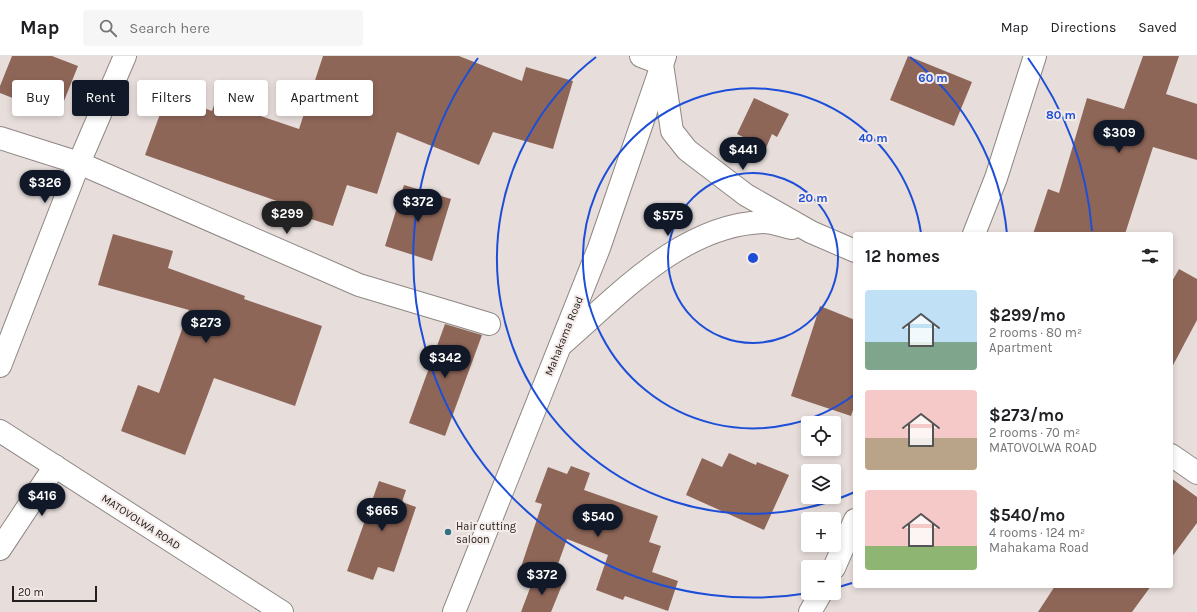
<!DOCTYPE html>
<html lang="en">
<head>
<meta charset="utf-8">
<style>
	:root { --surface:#fff; --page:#f6f6f6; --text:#202124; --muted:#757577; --line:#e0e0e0; --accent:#111827 }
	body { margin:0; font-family:Karla,sans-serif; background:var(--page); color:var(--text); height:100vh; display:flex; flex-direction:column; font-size:15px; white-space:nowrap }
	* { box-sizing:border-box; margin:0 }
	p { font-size:13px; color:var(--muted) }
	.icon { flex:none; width:22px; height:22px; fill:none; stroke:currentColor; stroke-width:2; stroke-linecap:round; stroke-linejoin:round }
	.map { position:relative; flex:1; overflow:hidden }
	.sheet { position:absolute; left:853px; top:176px; width:320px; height:356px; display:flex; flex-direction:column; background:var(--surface); border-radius:4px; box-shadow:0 2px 6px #0003 }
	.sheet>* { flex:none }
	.guide { position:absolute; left:12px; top:24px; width:380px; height:36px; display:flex; gap:8px }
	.fabs { position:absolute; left:801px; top:360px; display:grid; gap:8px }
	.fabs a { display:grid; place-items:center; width:40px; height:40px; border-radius:4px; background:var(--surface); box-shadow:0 2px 6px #0003; font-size:20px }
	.scale { position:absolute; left:12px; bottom:10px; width:85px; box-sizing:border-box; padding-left:4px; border:2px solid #23201f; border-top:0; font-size:11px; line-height:14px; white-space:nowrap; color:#23201f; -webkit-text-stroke:3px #f4ebe8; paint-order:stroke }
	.price { position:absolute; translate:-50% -34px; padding:0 9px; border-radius:14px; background:var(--accent); color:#fff; font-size:13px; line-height:26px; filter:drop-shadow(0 1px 2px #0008) }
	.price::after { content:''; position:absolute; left:50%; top:24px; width:12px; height:9px; margin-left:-6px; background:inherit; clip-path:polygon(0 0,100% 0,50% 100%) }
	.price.current { background:#222; color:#fff }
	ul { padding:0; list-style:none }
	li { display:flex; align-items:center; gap:12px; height:100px; padding:0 12px }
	li span { display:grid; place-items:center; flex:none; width:112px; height:80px; border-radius:4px; color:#555 }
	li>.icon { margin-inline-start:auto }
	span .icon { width:48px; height:48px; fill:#fffc; stroke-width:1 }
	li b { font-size:17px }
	h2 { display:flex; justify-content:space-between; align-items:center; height:48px; padding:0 12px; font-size:17px }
	.chip { padding:0 14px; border-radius:4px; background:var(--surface); box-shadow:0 2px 6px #0003; font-size:14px; line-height:36px }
	.chip.current { background:var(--accent); color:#fff }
	header { display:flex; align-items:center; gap:24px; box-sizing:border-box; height:56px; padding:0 20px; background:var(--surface); border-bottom:1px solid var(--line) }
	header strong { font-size:19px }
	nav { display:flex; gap:22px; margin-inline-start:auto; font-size:14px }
	.search { width:280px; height:36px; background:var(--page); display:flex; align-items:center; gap:10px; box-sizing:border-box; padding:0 14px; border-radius:4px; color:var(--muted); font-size:15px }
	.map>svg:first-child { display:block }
	.building { fill:#8e6658 }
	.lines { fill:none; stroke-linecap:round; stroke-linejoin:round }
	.minor-casing { stroke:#8e8784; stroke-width:24 }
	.tertiary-casing { stroke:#8e8784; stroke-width:24 }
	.minor { stroke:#fff; stroke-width:22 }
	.tertiary { stroke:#fff; stroke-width:22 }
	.ring { fill:none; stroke:#1d4ed8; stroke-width:2 }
	.poi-dot { fill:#307184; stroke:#f4ebe8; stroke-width:1.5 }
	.labels { text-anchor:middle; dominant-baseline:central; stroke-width:4; stroke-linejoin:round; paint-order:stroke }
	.street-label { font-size:11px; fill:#23201f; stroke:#f4ebe8 }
	.poi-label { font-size:11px; fill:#23201f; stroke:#f4ebe8; text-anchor:start }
	.centre { fill:#1d4ed8; stroke:#f4ebe8; stroke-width:2 }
	.ring-label { font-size:12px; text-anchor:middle; font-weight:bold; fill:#1d4ed8; stroke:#f4ebe8; stroke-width:4; stroke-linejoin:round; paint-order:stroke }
</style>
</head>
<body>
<header>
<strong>Map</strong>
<div class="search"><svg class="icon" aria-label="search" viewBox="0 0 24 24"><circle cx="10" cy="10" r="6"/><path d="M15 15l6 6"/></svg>Search here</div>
<nav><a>Map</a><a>Directions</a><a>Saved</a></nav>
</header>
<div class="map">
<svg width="1197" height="556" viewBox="0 0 1197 556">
	<rect width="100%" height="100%" fill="#e7dedb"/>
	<!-- building -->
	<g class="building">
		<polygon points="12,0 52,0 78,10 58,60 0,37 0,30"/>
		<polygon points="323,0 459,0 522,25 526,11 573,25 553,93 493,76 479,109 397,76 377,138 347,129 333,170 295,158 297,152 145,99 167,39 212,55 219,34 244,43 240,53 299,73"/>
		<polygon points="908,0 972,26 954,70 890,44"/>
		<polygon points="1143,0 1179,0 1166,38 1197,48 1197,104 1153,91 1125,178 1033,178 1048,133 1059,137 1087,42 1124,53"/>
		<polygon points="754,42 789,58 777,81 772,78 766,92 737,78"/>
		<polygon points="404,129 451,143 432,205 385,190"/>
		<polygon points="113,178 173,195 168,212 245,240 244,243 322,270 295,350 214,322 185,399 121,375 138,329 159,337 189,254 98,229"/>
		<polygon points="1179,213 1197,223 1197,264 1171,313 1171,227"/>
		<polygon points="820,250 855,264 855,347 851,360 791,340"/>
		<polygon points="445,268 482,279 445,380 409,367"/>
		<polygon points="729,397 756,409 757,406 789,419 764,474 686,439 702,402 722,411"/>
		<polygon points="571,410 590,417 584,434 658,460 649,486 661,490 652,516 678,525 668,555 625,540 623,544 596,534 608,499 567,483 553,522 521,511 542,448 535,446 548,411 567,418"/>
		<polygon points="1171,422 1197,441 1197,467 1171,502"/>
		<polygon points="379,425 406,434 402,446 416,451 394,516 378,511 373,524 347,515"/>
		<polygon points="535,519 562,529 551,556 521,556"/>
		<polygon points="1055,530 1151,530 1132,556 1038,556"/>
	</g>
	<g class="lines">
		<!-- minor casing -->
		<g class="minor-casing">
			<g id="minor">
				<polyline points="641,0 662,8 672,75 687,94 746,139 811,176 855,195"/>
				<polyline points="0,82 79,107 359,229 489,268"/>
				<polyline points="974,178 996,122 1035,0"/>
				<path d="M 560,290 C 618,240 681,169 763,166 C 772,166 783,170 792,172"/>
				<polyline points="0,310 79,107 125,0"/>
				<polyline points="0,375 282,556"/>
				<polyline points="1171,399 1197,417"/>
				<polyline points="0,493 55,410"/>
				<polyline points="834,512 855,464"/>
				<polyline points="810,556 821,537"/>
			</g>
		</g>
		<!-- tertiary casing -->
		<g class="tertiary-casing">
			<polyline id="tertiary" points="454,556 599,192 665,0"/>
		</g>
		<!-- minor -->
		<use href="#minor" class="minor"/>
		<!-- tertiary -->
		<use href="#tertiary" class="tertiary"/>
	</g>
	<!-- distance rings -->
	<g class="ring">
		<circle cx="753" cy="202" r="85"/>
		<path d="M854 339A170 170 0 1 1 921 177"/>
		<path d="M855 436A255 255 0 0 1 596 1M910 1A255 255 0 0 1 1007 178"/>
		<path d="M852 527A340 340 0 0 1 835 532M809 537A340 340 0 0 1 478 2M1028 2A340 340 0 0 1 1092 175"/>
	</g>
	<!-- markers -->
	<circle class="poi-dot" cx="448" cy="476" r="4"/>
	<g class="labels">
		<!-- street labels -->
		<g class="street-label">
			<text transform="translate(564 280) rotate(-68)">Mahakama Road</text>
			<text transform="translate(141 466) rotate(33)">MATOVOLWA ROAD</text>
		</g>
		<!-- poi labels -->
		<g class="poi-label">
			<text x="456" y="470">Hair cutting<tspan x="456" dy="13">saloon</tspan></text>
		</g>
	</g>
	<circle cx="753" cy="202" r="6" class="centre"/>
	<g class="ring-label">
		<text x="933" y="26">60 m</text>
		<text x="1061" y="63">80 m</text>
		<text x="873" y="86">40 m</text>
		<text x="813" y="146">20 m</text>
	</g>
</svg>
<div class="fabs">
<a><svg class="icon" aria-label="locate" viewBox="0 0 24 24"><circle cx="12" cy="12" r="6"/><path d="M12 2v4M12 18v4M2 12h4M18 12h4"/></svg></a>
<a><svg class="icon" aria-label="layers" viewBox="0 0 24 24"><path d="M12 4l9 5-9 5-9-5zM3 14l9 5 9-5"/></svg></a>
<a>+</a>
<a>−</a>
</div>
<div class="scale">20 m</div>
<b class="price" style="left:1119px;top:98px">$309</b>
<b class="price" style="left:743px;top:115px">$441</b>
<b class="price" style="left:45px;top:148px">$326</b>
<b class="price" style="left:418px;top:167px">$372</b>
<b class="price current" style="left:287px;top:179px">$299</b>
<b class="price" style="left:668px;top:181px">$575</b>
<b class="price" style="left:206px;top:288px">$273</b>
<b class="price" style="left:445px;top:323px">$342</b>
<b class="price" style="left:42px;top:461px">$416</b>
<b class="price" style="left:382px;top:476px">$665</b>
<b class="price" style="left:598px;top:482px">$540</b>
<b class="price" style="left:542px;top:540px">$372</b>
<div class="guide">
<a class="chip">Buy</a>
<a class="chip current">Rent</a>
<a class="chip">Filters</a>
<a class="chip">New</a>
<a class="chip">Apartment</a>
</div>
<section class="sheet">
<h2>12 homes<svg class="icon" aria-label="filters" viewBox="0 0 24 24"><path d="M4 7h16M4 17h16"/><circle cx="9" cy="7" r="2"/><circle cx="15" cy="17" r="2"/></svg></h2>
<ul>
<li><span style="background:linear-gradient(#bfe0f5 65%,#7fa58c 0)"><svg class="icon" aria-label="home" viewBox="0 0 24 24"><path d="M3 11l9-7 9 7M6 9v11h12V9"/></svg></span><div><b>$299/mo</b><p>2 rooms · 80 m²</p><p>Apartment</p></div></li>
<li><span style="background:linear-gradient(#f6c9c9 60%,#b9a48a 0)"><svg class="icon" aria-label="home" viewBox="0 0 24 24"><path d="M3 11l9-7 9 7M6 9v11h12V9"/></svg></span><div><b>$273/mo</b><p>2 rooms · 70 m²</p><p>MATOVOLWA ROAD</p></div></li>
<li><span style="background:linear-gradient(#f6c9c9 70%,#8fb573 0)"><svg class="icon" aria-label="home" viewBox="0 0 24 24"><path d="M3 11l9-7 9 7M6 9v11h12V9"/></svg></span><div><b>$540/mo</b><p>4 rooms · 124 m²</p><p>Mahakama Road</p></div></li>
</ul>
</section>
</div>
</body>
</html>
